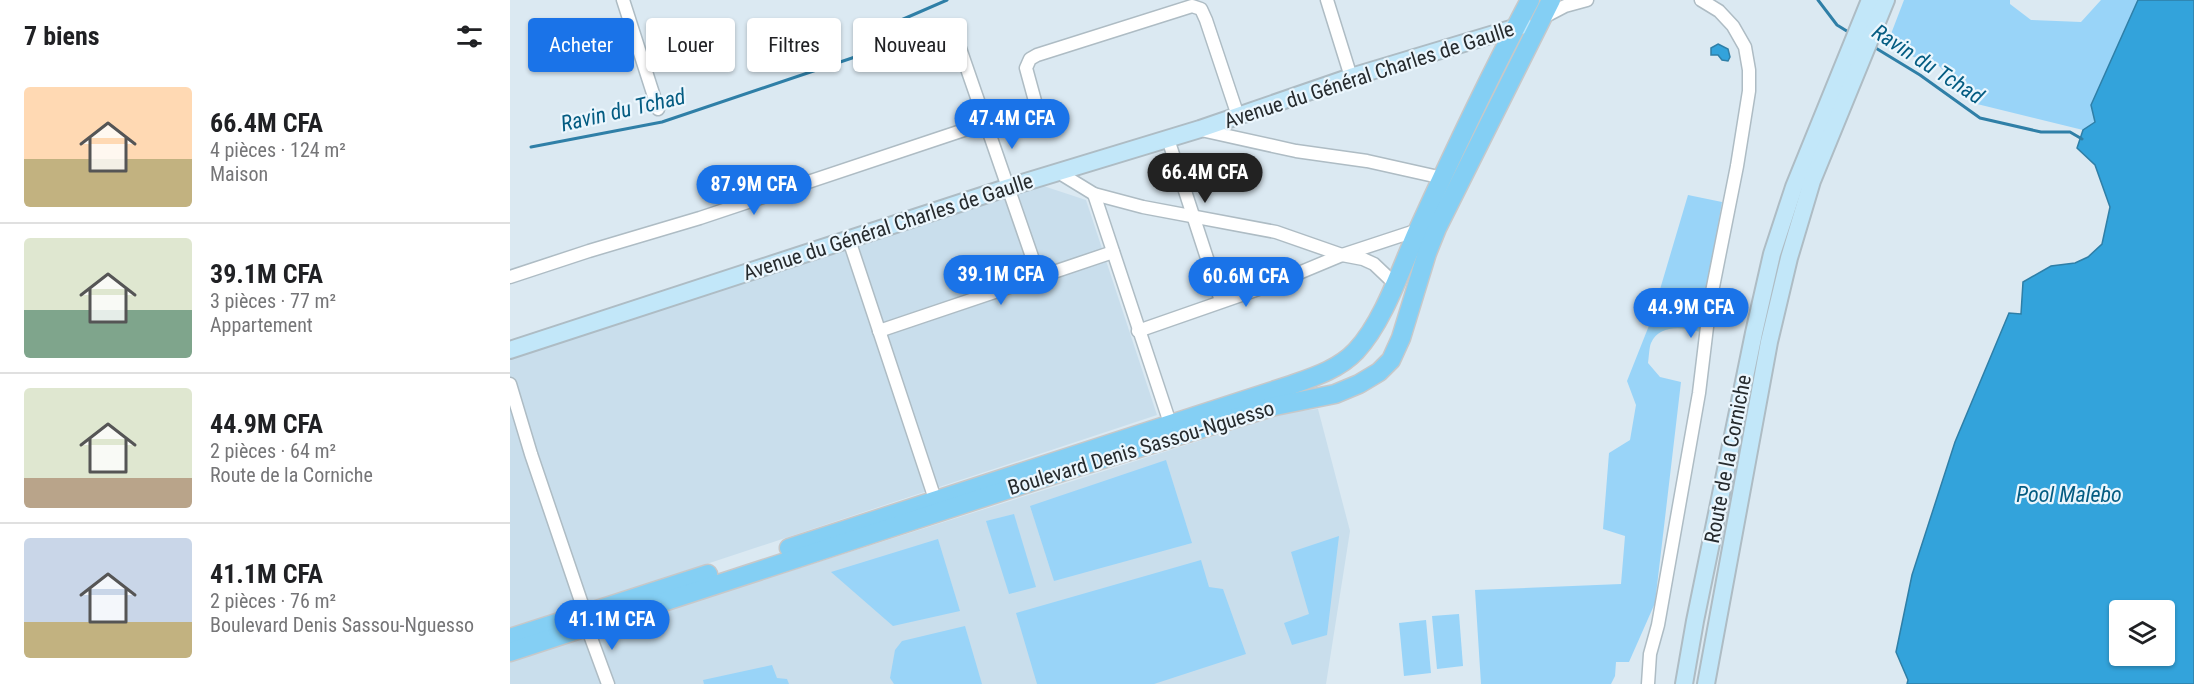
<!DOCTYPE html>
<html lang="fr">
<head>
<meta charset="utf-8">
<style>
	:root { --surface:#fff; --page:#f6f6f6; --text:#202124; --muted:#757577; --line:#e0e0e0; --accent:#1a73e8 }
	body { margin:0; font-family:"Roboto Condensed",sans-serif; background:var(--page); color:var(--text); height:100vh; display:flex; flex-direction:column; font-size:22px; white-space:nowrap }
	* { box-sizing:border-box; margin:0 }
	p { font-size:20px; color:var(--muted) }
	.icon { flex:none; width:33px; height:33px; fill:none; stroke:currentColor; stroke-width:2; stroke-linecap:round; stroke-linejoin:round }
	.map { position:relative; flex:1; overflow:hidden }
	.drawer { display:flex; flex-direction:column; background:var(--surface); width:510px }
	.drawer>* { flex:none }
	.hud { position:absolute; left:18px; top:18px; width:570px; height:54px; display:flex; gap:12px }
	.controls { position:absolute; left:1599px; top:600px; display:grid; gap:12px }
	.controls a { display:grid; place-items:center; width:66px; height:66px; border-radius:6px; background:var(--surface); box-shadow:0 2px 4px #0004; font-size:30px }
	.price { position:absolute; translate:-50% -51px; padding:0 14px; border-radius:21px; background:var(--accent); color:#fff; font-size:20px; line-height:39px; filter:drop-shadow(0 2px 3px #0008) }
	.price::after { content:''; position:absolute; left:50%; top:36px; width:18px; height:14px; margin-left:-9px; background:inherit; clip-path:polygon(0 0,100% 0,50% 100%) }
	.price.on { background:#222; color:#fff }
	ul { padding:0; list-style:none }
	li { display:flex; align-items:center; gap:18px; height:150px; padding:0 24px }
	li+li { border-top:2px solid var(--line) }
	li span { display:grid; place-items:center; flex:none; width:168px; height:120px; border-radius:6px; color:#555 }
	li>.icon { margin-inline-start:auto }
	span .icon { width:72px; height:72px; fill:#fffc; stroke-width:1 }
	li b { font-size:26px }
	h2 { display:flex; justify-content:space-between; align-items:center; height:72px; padding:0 24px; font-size:26px }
	.pill { padding:0 21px; border-radius:6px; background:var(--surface); box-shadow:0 2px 4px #0004; font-size:21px; line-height:54px }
	.pill.on { background:var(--accent); color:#fff }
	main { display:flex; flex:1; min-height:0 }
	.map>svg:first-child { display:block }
	.built { fill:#c9deec }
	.green { fill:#99d4f8 }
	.water { fill:#33a3db; stroke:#2f7fa7; stroke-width:1.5; fill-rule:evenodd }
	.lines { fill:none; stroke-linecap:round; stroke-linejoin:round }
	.stream { stroke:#2f7fa7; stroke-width:3 }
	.street-casing { stroke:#aebcc4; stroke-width:15 }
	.secondary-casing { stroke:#aebcc4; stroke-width:20 }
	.primary-casing { stroke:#c7c8c9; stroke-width:21 }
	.street { stroke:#fff; stroke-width:12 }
	.secondary { stroke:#c2e7f9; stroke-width:16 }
	.primary { stroke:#84cff4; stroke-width:18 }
	.labels { text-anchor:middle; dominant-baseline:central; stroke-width:4.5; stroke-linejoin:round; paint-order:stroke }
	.street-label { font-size:21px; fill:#262b2e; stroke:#ebf6fd }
	.water-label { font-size:22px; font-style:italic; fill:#045c82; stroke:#ebf6fd }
</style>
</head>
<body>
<main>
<section class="drawer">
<h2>7 biens<svg class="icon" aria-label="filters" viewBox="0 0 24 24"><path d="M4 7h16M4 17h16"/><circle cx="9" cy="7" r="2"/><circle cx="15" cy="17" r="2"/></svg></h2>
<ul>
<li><span style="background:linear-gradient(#ffd9b3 60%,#c2b280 0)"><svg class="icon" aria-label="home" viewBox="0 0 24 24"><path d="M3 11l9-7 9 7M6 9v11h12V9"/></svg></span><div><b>66.4M CFA</b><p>4 pièces · 124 m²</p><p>Maison</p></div></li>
<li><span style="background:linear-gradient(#dfe7d0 60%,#7fa58c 0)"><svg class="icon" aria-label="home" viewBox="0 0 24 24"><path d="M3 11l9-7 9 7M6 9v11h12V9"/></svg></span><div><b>39.1M CFA</b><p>3 pièces · 77 m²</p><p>Appartement</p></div></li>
<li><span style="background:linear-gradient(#dfe7d0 75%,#b9a48a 0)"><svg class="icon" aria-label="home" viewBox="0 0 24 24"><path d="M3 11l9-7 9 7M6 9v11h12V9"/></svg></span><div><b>44.9M CFA</b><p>2 pièces · 64 m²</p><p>Route de la Corniche</p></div></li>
<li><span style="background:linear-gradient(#c9d6e8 70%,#c2b280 0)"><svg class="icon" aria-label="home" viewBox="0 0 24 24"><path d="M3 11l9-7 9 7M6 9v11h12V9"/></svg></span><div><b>41.1M CFA</b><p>2 pièces · 76 m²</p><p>Boulevard Denis Sassou-Nguesso</p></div></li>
</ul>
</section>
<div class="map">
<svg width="1684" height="684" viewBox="0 0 1684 684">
	<rect width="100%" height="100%" fill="#dbe9f2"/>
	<!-- built -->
	<g class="built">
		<polygon points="506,177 576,200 647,415 0,629 0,340"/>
		<polygon points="808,409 840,531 816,684 0,684 0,660 780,412"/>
	</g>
	<!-- green -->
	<g class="green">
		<polygon points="1394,0 1500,0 1500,4 1521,20 1571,22 1591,0 1628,0 1581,105 1585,122 1573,130 1467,104 1429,66 1376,47"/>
		<path d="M 1178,195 L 1212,202 L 1190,332 C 1174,327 1149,324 1141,343 C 1139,348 1139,357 1138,363 L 1150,377 L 1171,382 L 1145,603 L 1119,662 L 1106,662 L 1105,676 L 1101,684 L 971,684 L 965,590 L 1111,584 L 1115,536 L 1093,529 L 1099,453 L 1120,440 L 1126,405 L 1117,381 L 1140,323 Z"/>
		<polygon points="656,460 682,543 544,581 520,506"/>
		<polygon points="504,514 526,587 499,594 476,521"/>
		<polygon points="829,536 817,635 782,645 774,623 799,614 781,552"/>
		<polygon points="428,539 450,611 383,626 321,572"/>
		<polygon points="691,560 699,587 713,589 736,654 644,684 527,684 506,613"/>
		<polygon points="949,614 953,666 927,669 922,616"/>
		<polygon points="916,620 921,673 894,676 889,623"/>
		<polygon points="455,626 472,684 384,684 380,678 385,650 392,641"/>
		<polygon points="262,665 267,678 277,679 279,684 194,684 193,680"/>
	</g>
	<!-- water -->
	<g class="water">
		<path d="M 1628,0 L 1684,0 L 1684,684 L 1397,684 L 1398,680 L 1386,652 L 1402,575 L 1445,442 L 1499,313 L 1511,314 L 1513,282 L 1541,266 L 1565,263 L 1578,257 L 1592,244 L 1600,207 L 1585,165 L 1567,148 L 1573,130 L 1585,122 L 1581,105 ZM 1610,610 L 1654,610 L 1654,656 L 1610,656 Z"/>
		<polygon points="1208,44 1218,49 1220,57 1218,61 1212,60 1208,55 1201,55 1201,48"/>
	</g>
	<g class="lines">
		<!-- stream -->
		<g class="stream">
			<polyline points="1308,0 1327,25 1340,33"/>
			<polyline points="1364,47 1410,75 1470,118 1531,132 1560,132 1572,139"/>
			<polyline points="21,147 152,122 345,57 368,30 437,0"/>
		</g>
		<!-- street casing -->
		<g class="street-casing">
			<g id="street">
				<polyline points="113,0 148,109"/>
				<polyline points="817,0 841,77"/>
				<polyline points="1032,18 1055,6 1077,0"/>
				<polyline points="445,34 529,277"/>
				<polyline points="691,130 786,151 857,161 933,178"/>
				<polyline points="658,139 711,301"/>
				<polyline points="548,172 584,194 633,207 766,232 832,255 853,259 864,264 885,284"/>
				<polyline points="584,194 660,423"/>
				<polyline points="339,240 427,505"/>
				<polyline points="0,277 79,251 190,218 514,110 522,107 525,101 516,68 520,59 527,55 682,6 691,9 696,20 728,116"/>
				<polyline points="369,331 603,252"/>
				<polyline points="628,331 760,285 832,255 908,230"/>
				<polyline points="0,384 21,454 75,613"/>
				<polyline points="77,627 98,684"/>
				<polyline points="1138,684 1140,654 1148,625 1189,393 1200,302 1227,166 1239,91 1239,70 1235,47 1223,26 1209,11 1191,0"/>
			</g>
		</g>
		<!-- secondary casing -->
		<g class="secondary-casing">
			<g id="secondary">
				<polyline points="0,350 499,187 690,129 841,77 1014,25"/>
				<polyline points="1174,684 1185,621 1244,333 1262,254 1284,187 1360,0"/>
				<polyline points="1196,684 1259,342 1279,258 1302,181 1376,0"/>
			</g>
		</g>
		<!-- primary casing -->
		<g class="primary-casing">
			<g id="primary">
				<path d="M 279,548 L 781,385 C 804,377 829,369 846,351 C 874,321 891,268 908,230 C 943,153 980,75 1020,0"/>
				<polyline points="0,638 198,574"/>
				<polyline points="0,652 567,467 765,406 825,394 849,384 869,372 881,360 891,338 917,253 927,228 1041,0"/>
			</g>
		</g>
		<!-- street -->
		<use href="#street" class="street"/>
		<!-- secondary -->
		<use href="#secondary" class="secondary"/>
		<!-- primary -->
		<use href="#primary" class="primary"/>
	</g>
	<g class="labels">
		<!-- street labels -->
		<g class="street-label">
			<text transform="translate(859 75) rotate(-18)">Avenue du Général Charles de Gaulle</text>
			<text transform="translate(378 227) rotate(-18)">Avenue du Général Charles de Gaulle</text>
			<text transform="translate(631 448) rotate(-17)">Boulevard Denis Sassou-Nguesso</text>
			<text transform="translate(1218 459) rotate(-79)">Route de la Corniche</text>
		</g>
		<!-- water labels -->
		<g class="water-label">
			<text transform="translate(1418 64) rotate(33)">Ravin du Tchad</text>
			<text transform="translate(113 110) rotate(-13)">Ravin du Tchad</text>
			<text x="1559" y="494">Pool Malebo</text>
		</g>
	</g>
</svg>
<div class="controls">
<a><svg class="icon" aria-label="layers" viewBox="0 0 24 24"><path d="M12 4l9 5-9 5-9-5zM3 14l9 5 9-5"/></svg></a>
</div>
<b class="price" style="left:502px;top:150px">47.4M CFA</b>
<b class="price on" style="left:695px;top:204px">66.4M CFA</b>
<b class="price" style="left:244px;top:216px">87.9M CFA</b>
<b class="price" style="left:491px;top:306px">39.1M CFA</b>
<b class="price" style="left:736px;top:308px">60.6M CFA</b>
<b class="price" style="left:1181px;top:339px">44.9M CFA</b>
<b class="price" style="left:102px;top:651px">41.1M CFA</b>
<div class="hud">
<a class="pill on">Acheter</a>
<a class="pill">Louer</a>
<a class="pill">Filtres</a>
<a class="pill">Nouveau</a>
</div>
</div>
</main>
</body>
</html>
